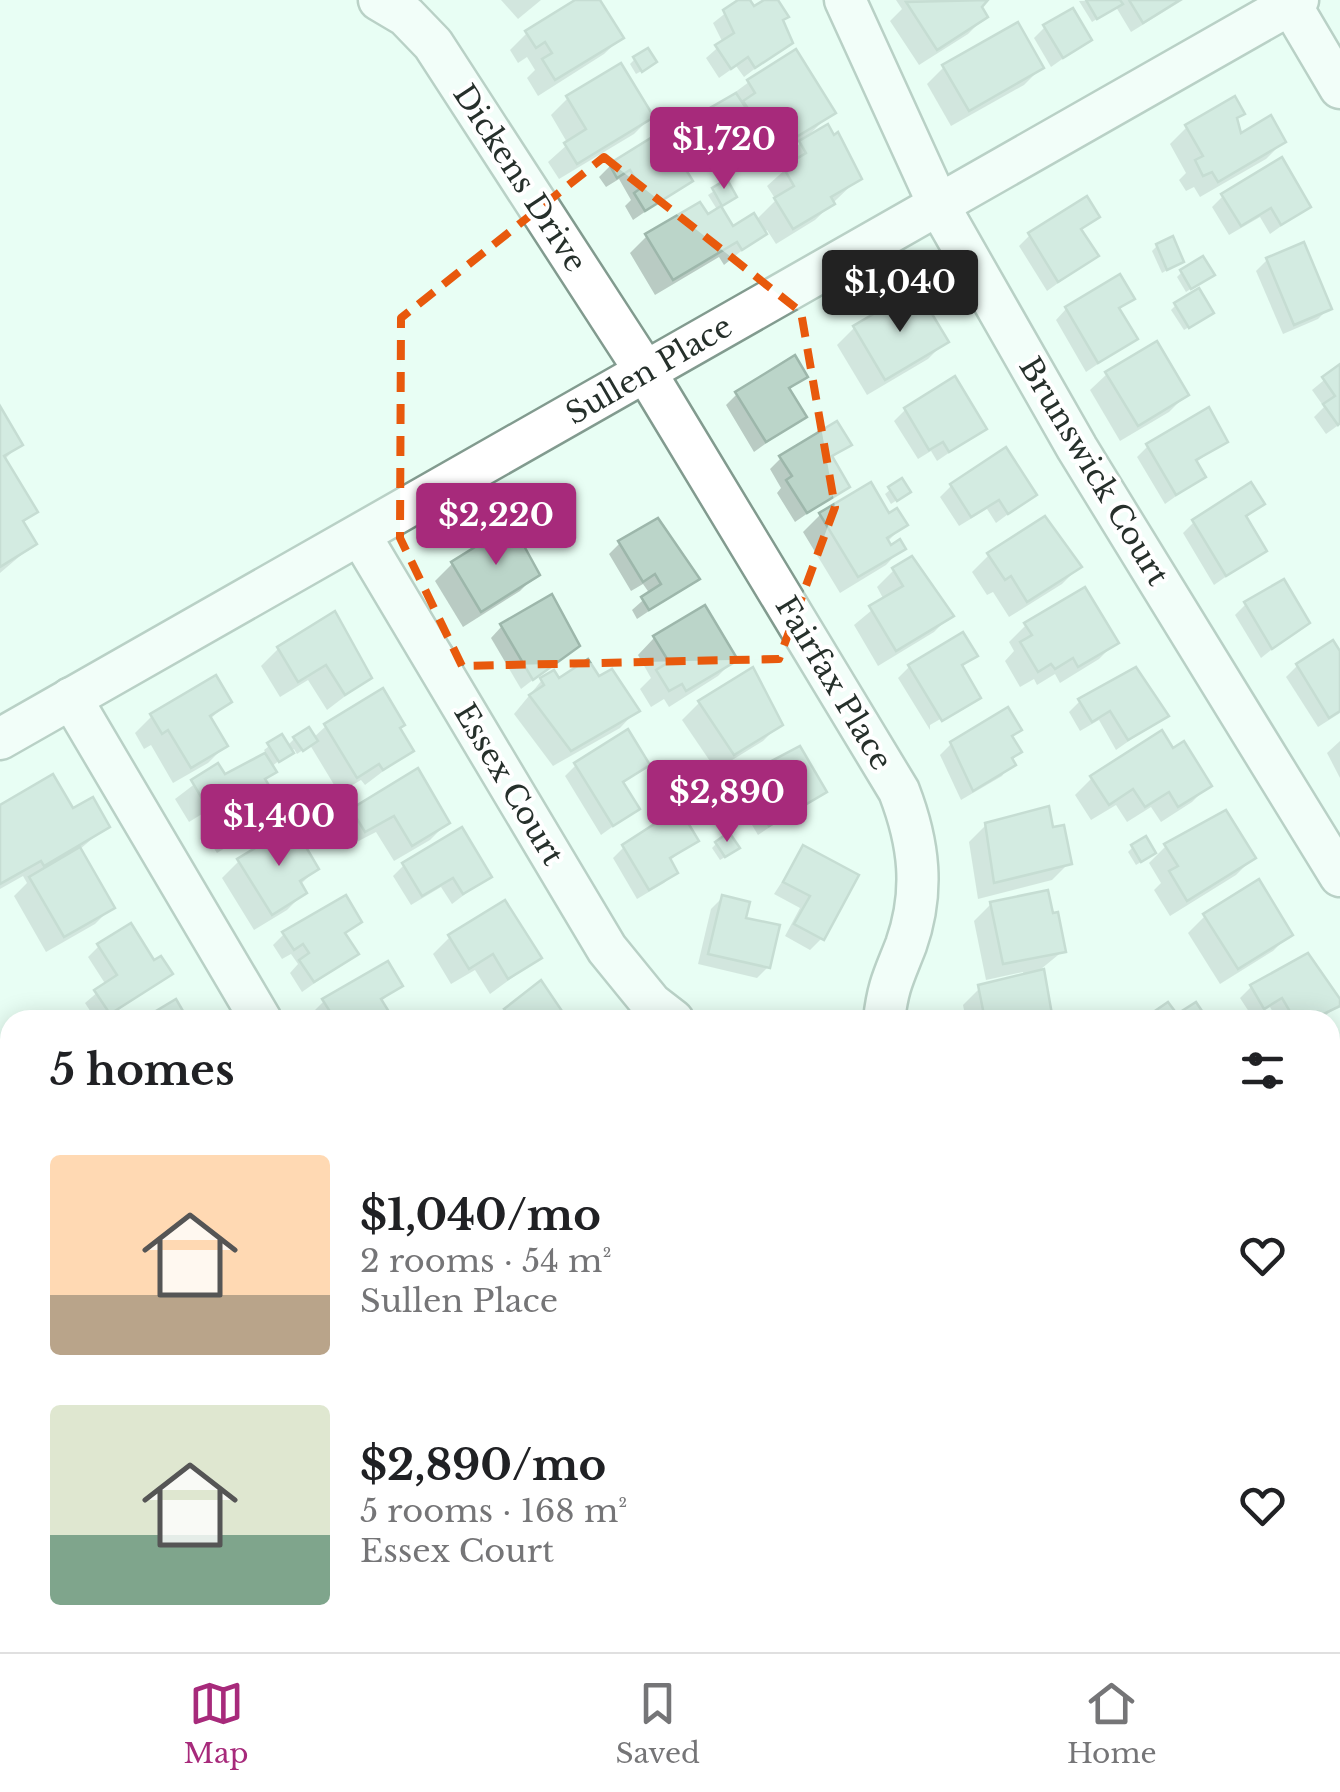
<!DOCTYPE html>
<html lang="en">
<head>
<meta charset="utf-8">
<style>
	:root { --surface:#fff; --page:#f2f2f2; --text:#202124; --muted:#757577; --line:#e0e0e0; --accent:#a72a7b }
	body { margin:0; font-family:"Libre Baskerville",serif; background:var(--page); color:var(--text); height:100vh; display:flex; flex-direction:column; font-size:38px; white-space:nowrap }
	* { box-sizing:border-box; margin:0 }
	p { font-size:32px; color:var(--muted) }
	.icon { flex:none; width:55px; height:55px; fill:none; stroke:currentColor; stroke-width:2; stroke-linecap:round; stroke-linejoin:round }
	.map { position:relative; flex:1; overflow:hidden }
	.drawer { position:absolute; left:0px; top:1010px; width:1340px; height:642px; display:flex; flex-direction:column; background:var(--surface); border-radius:30px 30px 0 0; box-shadow:0 5px 25px #0003 }
	.drawer>* { flex:none }
	.price { position:absolute; translate:-50% -85px; padding:0 22px; border-radius:10px; background:var(--accent); color:#fff; font-size:32px; line-height:65px; filter:drop-shadow(0 2px 5px #0008) }
	.price::after { content:''; position:absolute; left:50%; top:60px; width:30px; height:22px; margin-left:-15px; background:inherit; clip-path:polygon(0 0,100% 0,50% 100%) }
	.price.current { background:#222; color:#fff }
	ul { padding:0; list-style:none }
	li { display:flex; align-items:center; gap:30px; height:250px; padding:0 50px }
	li span { display:grid; place-items:center; flex:none; width:280px; height:200px; border-radius:10px; color:#555 }
	li>.icon { margin-inline-start:auto }
	span .icon { width:120px; height:120px; fill:#fffc; stroke-width:1 }
	li b { font-size:42px }
	h2 { display:flex; justify-content:space-between; align-items:center; height:120px; padding:0 50px; font-size:42px }
	.menu { display:flex; justify-content:space-around; align-items:center; height:140px; border-top:2px solid var(--line); background:var(--surface); font-size:28px; color:var(--muted) }
	.menu a { display:grid; justify-items:center; gap:5px }
	.menu .current { color:var(--accent) }
	.map>svg:first-child { display:block }
	.shadow { fill:#0003 }
	.building { fill:#bbd5c9; stroke:#9db7ab; stroke-width:2.5 }
	.lines { fill:none; stroke-linecap:round; stroke-linejoin:round }
	.minor-casing { stroke:#829b8f; stroke-width:45 }
	.minor { stroke:#fff; stroke-width:40 }
	.marked { fill:none; stroke:#e8590c; stroke-width:8; stroke-dasharray:20 12; stroke-linejoin:round }
	.labels { text-anchor:middle; dominant-baseline:central; stroke-width:8; stroke-linejoin:round; paint-order:stroke }
	.street-label { font-size:30px; fill:#26302b; stroke:#fff }
</style>
</head>
<body>
<div class="map">
<svg width="1340" height="1652" viewBox="0 0 1340 1652">
	<rect width="100%" height="100%" fill="#e8fef4"/>
	<!-- shadow -->
	<g class="shadow">
		<polygon points="501,0 541,0 518,19"/>
		<polygon points="580,0 597,0 621,38 604,54 538,96 527,78 535,70 527,57 518,63 510,50 527,33"/>
		<polygon points="742,0 754,10 775,0 790,42 744,77 736,66 719,78 706,58 723,43 713,23"/>
		<polygon points="896,0 986,0 987,2 980,9 985,17 968,34 919,65 890,21 902,9"/>
		<polygon points="1117,0 1183,0 1131,32 1116,7 1092,22 1079,1"/>
		<polygon points="1045,27 1089,40 1051,67 1034,38"/>
		<polygon points="635,59 649,67 636,74 630,64"/>
		<polygon points="944,67 1041,68 1024,85 951,126 927,84"/>
		<polygon points="749,82 832,112 808,136 859,178 815,220 776,244 767,230 724,265 719,257 655,295 630,253 647,236 718,211 708,195 726,183 729,201 719,207 732,229 756,220 776,200 767,186 788,167 784,160 806,137 770,157 756,134 742,142 727,119 708,131 700,118"/>
		<polygon points="568,98 651,117 634,134 559,179 548,162 568,144 551,115"/>
		<polygon points="1235,120 1239,136 1283,142 1266,159 1200,197 1194,187 1186,191 1179,180 1186,173 1170,144 1187,127"/>
		<polygon points="610,166 690,181 633,220 625,206 631,200 619,179 606,187 599,177"/>
		<polygon points="1223,196 1308,207 1270,234 1260,217 1229,235 1212,207"/>
		<polygon points="1097,216 1080,231 1096,256 1047,291 1019,246 1030,235"/>
		<polygon points="1157,246 1181,262 1162,273 1152,251"/>
		<polygon points="1267,260 1329,308 1318,319 1283,334 1256,271"/>
		<polygon points="1182,272 1212,275 1186,292 1177,277"/>
		<polygon points="1131,299 1118,311 1135,339 1086,372 1056,320 1066,309"/>
		<polygon points="1176,305 1206,317 1184,330 1171,310"/>
		<polygon points="854,328 945,342 928,359 867,395 837,345"/>
		<polygon points="1340,367 1340,424 1326,434 1314,417 1324,407 1312,390"/>
		<polygon points="1107,374 1186,395 1169,412 1120,441 1090,390"/>
		<polygon points="805,376 788,391 804,416 754,452 726,405 737,394"/>
		<polygon points="905,410 984,429 937,461 931,451 918,459 894,421"/>
		<polygon points="0,411 20,444 4,460 35,511 22,524 34,544 0,573"/>
		<polygon points="1225,441 1195,463 1203,477 1165,504 1137,457 1148,446"/>
		<polygon points="848,445 831,459 847,486 795,522 777,493 781,488 770,469 781,458"/>
		<polygon points="901,481 903,496 891,504 885,494"/>
		<polygon points="951,486 1034,495 996,523 987,509 959,526 940,497"/>
		<polygon points="1262,504 1245,519 1264,550 1214,585 1183,533 1194,522"/>
		<polygon points="820,515 888,516 904,525 887,542 890,548 902,548 886,565 840,593 803,532"/>
		<polygon points="669,533 697,579 637,619 632,610 650,594 643,584 631,591 609,554 620,543"/>
		<polygon points="989,555 1079,567 1062,584 1009,617 993,592 987,595 972,572"/>
		<polygon points="452,564 537,574 520,591 463,627 435,581"/>
		<polygon points="894,570 951,615 934,632 878,666 854,625 884,600 877,587"/>
		<polygon points="1246,604 1306,622 1261,658 1235,615"/>
		<polygon points="1026,625 1116,642 1099,659 1060,683 1055,674 1037,685 1034,679 1020,687 1005,661 1014,651 1009,642"/>
		<polygon points="502,626 577,646 521,689 491,638"/>
		<polygon points="654,638 735,659 718,676 669,707 664,699 651,707 640,689 651,678 638,655"/>
		<polygon points="278,649 369,678 327,710 308,680 280,697 261,666"/>
		<polygon points="975,656 961,668 978,697 930,725 930,730 898,678 909,667"/>
		<polygon points="1340,656 1340,713 1318,727 1286,677 1297,666"/>
		<polygon points="542,680 598,680 636,711 620,728 553,766 514,714"/>
		<polygon points="1080,701 1166,715 1116,750 1099,720 1080,731 1069,712"/>
		<polygon points="229,702 209,720 225,746 208,763 173,783 151,745 144,749 135,733 152,716"/>
		<polygon points="699,703 780,724 763,741 716,770 682,720"/>
		<polygon points="326,726 398,728 411,750 365,785 361,780 339,793 310,745 297,754 294,749 271,767 274,772 264,782 280,808 263,825 217,853 207,838 213,832 202,814 189,822 175,799 217,767 224,777 267,755 264,750 281,737 287,746 294,739 313,738"/>
		<polygon points="1340,741 1340,778 1327,753"/>
		<polygon points="951,744 1019,751 1002,776 961,800 940,755"/>
		<polygon points="799,749 824,791 758,835 731,790 742,779"/>
		<polygon points="1172,752 1209,785 1192,802 1161,822 1151,807 1127,822 1116,805 1091,820 1075,795 1092,778"/>
		<polygon points="576,765 647,765 622,784 637,809 601,835 565,776"/>
		<polygon points="417,771 447,823 430,840 394,861 376,832 347,847 336,828 353,811"/>
		<polygon points="0,808 72,812 107,826 79,850 112,907 95,924 46,952 14,896 27,883 23,876 0,889"/>
		<polygon points="986,825 1051,830 1069,863 1052,880 978,899 969,842"/>
		<polygon points="696,841 669,861 675,872 664,883 637,899 613,858 624,847"/>
		<polygon points="717,843 732,853 720,860 712,848"/>
		<polygon points="1166,846 1253,858 1236,875 1170,916 1154,890 1161,883 1149,863"/>
		<polygon points="1133,847 1154,854 1136,865 1128,852"/>
		<polygon points="804,848 822,938 810,950 785,936 800,908 774,894"/>
		<polygon points="239,861 316,869 300,885 304,893 287,910 254,930 222,878"/>
		<polygon points="404,865 489,876 452,904 441,887 411,905 393,876"/>
		<polygon points="722,898 743,919 768,967 757,978 698,964 711,909"/>
		<polygon points="991,904 1063,951 1041,969 1051,1020 966,1020 963,1005 980,988 1024,977 1023,972 986,980 974,921"/>
		<polygon points="1205,916 1290,934 1273,951 1220,984 1188,933"/>
		<polygon points="359,921 344,935 356,954 302,992 290,973 298,964 291,954 282,959 273,945 284,934"/>
		<polygon points="450,937 539,958 490,994 475,970 451,984 433,954"/>
		<polygon points="99,946 153,964 170,974 104,1020 96,1020 85,1003 106,985 88,957"/>
		<polygon points="400,986 380,1002 391,1020 318,1020 313,1012 324,1001"/>
		<polygon points="1251,987 1340,1004 1320,1020 1277,1020 1270,1007 1253,1018 1240,998"/>
		<polygon points="506,1011 566,1020 496,1020"/>
		<polygon points="1340,1311 1340,1376 1330,1383 1330,1318"/>
		<polygon points="1330,1506 1340,1521 1340,1588 1330,1594"/>
		<polygon points="10,1573 10,1609 8,1610 0,1600 0,1583"/>
		<polygon points="314,1642 356,1642 342,1652 320,1652"/>
		<polygon points="828,1642 926,1642 933,1652 835,1652"/>
		<polygon points="1003,1642 1016,1642 1019,1647 1013,1652 995,1652"/>
		<polygon points="1120,1642 1176,1642 1162,1652 1126,1652"/>
		<polygon points="1204,1644 1210,1652 1192,1652"/>
	</g>
	<!-- building -->
	<g class="building">
		<polygon points="575,0 600,0 624,38 555,80 542,59 552,53 545,42 536,48 525,31"/>
		<polygon points="738,0 750,0 754,6 764,0 778,0 789,17 783,20 793,43 755,68 748,57 731,69 715,45 734,33 723,10"/>
		<polygon points="988,0 982,7 988,17 937,50 906,2"/>
		<polygon points="1086,0 1120,0 1123,4 1097,19"/>
		<polygon points="1129,0 1180,0 1143,23"/>
		<polygon points="1073,8 1092,40 1063,58 1043,25"/>
		<polygon points="1018,22 1044,68 969,111 942,65"/>
		<polygon points="648,48 657,62 642,72 633,57"/>
		<polygon points="796,49 836,113 788,142 773,118 760,127 743,101 755,93 747,80"/>
		<polygon points="621,63 654,117 577,164 564,143 586,129 566,96"/>
		<polygon points="736,93 746,108 713,128 703,112"/>
		<polygon points="1235,96 1245,114 1237,118 1241,133 1271,115 1286,142 1218,182 1212,172 1203,176 1195,160 1203,156 1185,125"/>
		<polygon points="828,124 834,135 838,132 862,179 831,197 835,204 793,229 774,198 794,186 783,167 806,153 799,141"/>
		<polygon points="662,131 693,181 645,211 634,193 641,188 630,170 617,178 609,164"/>
		<polygon points="1282,157 1311,207 1281,225 1271,208 1241,226 1221,194"/>
		<polygon points="727,179 737,197 722,206 712,188"/>
		<polygon points="1087,196 1100,217 1081,229 1099,256 1058,282 1028,233"/>
		<polygon points="700,202 708,214 721,206 733,226 754,213 767,234 742,250 737,242 673,280 645,234"/>
		<polygon points="1173,236 1184,262 1167,270 1156,244"/>
		<polygon points="1304,242 1332,309 1294,325 1266,258"/>
		<polygon points="1203,256 1215,275 1191,289 1180,270"/>
		<polygon points="1120,274 1135,299 1119,308 1138,339 1098,363 1065,307"/>
		<polygon points="1199,288 1214,313 1189,328 1174,303"/>
		<polygon points="911,292 923,312 929,309 949,342 885,380 853,326"/>
		<polygon points="1157,341 1189,395 1138,426 1105,372"/>
		<polygon points="795,355 808,377 789,388 807,417 766,442 735,392"/>
		<polygon points="1340,364 1340,423 1338,425 1323,404 1335,396 1322,377"/>
		<polygon points="955,376 987,429 949,452 943,442 929,450 904,408"/>
		<polygon points="0,406 23,445 4,456 38,512 23,521 37,544 0,567"/>
		<polygon points="1209,407 1228,442 1196,460 1206,477 1176,495 1146,444"/>
		<polygon points="837,421 852,445 832,456 850,487 807,513 786,480 792,476 779,456"/>
		<polygon points="1006,447 1037,495 1008,514 999,500 971,517 950,484"/>
		<polygon points="902,478 911,492 897,501 888,487"/>
		<polygon points="871,482 889,513 897,508 908,525 887,538 891,545 900,539 906,549 858,577 819,513"/>
		<polygon points="1251,482 1265,504 1246,516 1267,551 1226,576 1192,520"/>
		<polygon points="1045,516 1082,567 1027,602 1011,576 1005,580 987,553"/>
		<polygon points="658,518 700,579 649,610 641,597 661,584 655,574 643,582 618,541"/>
		<polygon points="512,524 540,575 481,612 451,562"/>
		<polygon points="912,556 954,616 896,651 869,606 903,586 892,568"/>
		<polygon points="1284,579 1310,623 1272,649 1244,602"/>
		<polygon points="1085,587 1119,643 1078,667 1073,658 1055,669 1051,664 1038,672 1020,642 1032,635 1024,623"/>
		<polygon points="552,594 580,646 533,680 500,624"/>
		<polygon points="705,605 738,660 686,691 682,684 669,691 656,670 669,662 653,636"/>
		<polygon points="335,611 372,678 345,695 326,665 298,682 277,647"/>
		<polygon points="963,632 978,656 962,665 981,698 942,721 908,665"/>
		<polygon points="1333,640 1340,651 1340,711 1329,718 1296,664"/>
		<polygon points="588,659 599,676 612,669 640,711 571,751 529,695 544,685 540,678 554,670 559,678"/>
		<polygon points="753,667 783,725 734,755 698,701"/>
		<polygon points="1136,667 1169,716 1128,740 1110,711 1092,722 1078,699"/>
		<polygon points="216,675 232,702 210,716 228,746 191,768 168,730 162,734 150,714"/>
		<polygon points="383,688 405,725 400,728 414,751 383,770 379,764 357,778 324,724"/>
		<polygon points="1008,707 1022,730 1012,736 1022,752 1012,758 1016,765 973,791 950,742"/>
		<polygon points="309,727 318,741 303,751 293,737"/>
		<polygon points="628,729 650,765 623,782 640,809 613,826 574,763"/>
		<polygon points="1162,730 1173,748 1184,741 1212,786 1178,807 1169,792 1145,807 1133,789 1109,805 1090,776"/>
		<polygon points="282,734 294,753 279,762 267,743"/>
		<polygon points="800,746 827,792 769,826 741,777"/>
		<polygon points="265,753 277,772 265,779 283,808 234,838 222,819 230,815 220,799 207,807 191,780 218,763 225,774"/>
		<polygon points="418,768 450,823 412,846 394,816 365,832 351,809"/>
		<polygon points="53,774 73,808 93,797 110,827 44,866 41,861 0,884 0,805"/>
		<polygon points="1049,806 1053,827 1064,825 1072,864 994,883 985,823"/>
		<polygon points="679,808 699,841 670,858 678,873 649,890 622,845"/>
		<polygon points="1226,810 1256,858 1187,901 1169,871 1178,866 1164,844"/>
		<polygon points="293,825 319,869 300,881 307,893 272,915 237,859"/>
		<polygon points="462,827 492,877 463,894 453,878 422,896 402,863"/>
		<polygon points="729,832 740,848 725,857 715,842"/>
		<polygon points="1146,836 1156,853 1141,862 1131,845"/>
		<polygon points="803,845 859,875 824,940 794,924 810,896 783,882"/>
		<polygon points="80,847 115,908 64,937 29,877"/>
		<polygon points="1259,879 1293,935 1238,969 1203,914"/>
		<polygon points="1048,890 1053,913 1058,912 1066,952 1003,964 990,902"/>
		<polygon points="346,895 362,922 345,933 359,954 314,982 299,960 309,953 303,944 294,950 282,932"/>
		<polygon points="722,895 750,902 746,918 780,925 770,968 708,954"/>
		<polygon points="505,900 542,958 508,979 493,954 469,969 448,935"/>
		<polygon points="131,923 154,960 161,956 173,974 110,1014 94,990 117,975 97,944"/>
		<polygon points="1308,953 1340,999 1340,1006 1311,1020 1295,1020 1282,998 1264,1009 1250,985"/>
		<polygon points="388,961 403,986 381,999 394,1020 344,1020 341,1015 334,1018 322,999"/>
		<polygon points="1044,969 1053,1020 985,1020 978,985"/>
		<polygon points="541,980 568,1020 513,1020 504,1009"/>
		<polygon points="176,999 187,1018 183,1020 141,1020"/>
		<polygon points="1168,1002 1177,1014 1196,1002 1208,1020 1148,1020 1146,1017"/>
		<polygon points="10,1087 10,1167 0,1174 0,1094"/>
		<polygon points="1340,1308 1340,1376 1339,1377 1330,1364 1330,1315"/>
		<polygon points="10,1450 10,1529 0,1536 0,1457"/>
		<polygon points="1330,1502 1340,1516 1340,1569 1330,1560"/>
		<polygon points="635,1642 660,1642 668,1652 624,1652"/>
		<polygon points="868,1642 929,1642 936,1652 874,1652"/>
	</g>
	<g class="lines">
		<!-- minor casing -->
		<g class="minor-casing">
			<g id="minor">
				<path d="M 379,0 L 406,16 L 433,44 L 645,371 L 899,791 C 919,843 925,891 906,945 C 894,976 888,985 884,1020"/>
				<polyline points="845,0 939,206 1077,448 1340,876"/>
				<polyline points="1288,0 1340,88"/>
				<polyline points="360,535 607,949 651,1003 673,1020"/>
				<polyline points="71,698 261,1020"/>
				<polyline points="0,739 1298,0"/>
				<polyline points="1330,1072 1340,1065"/>
				<polyline points="0,1358 10,1372"/>
				<polyline points="200,1642 207,1652"/>
				<polyline points="755,1642 762,1652"/>
				<polyline points="1283,1642 1290,1652"/>
				<polyline points="472,1652 486,1642"/>
			</g>
		</g>
		<!-- minor -->
		<use href="#minor" class="minor"/>
	</g>
	<!-- marked area -->
	<path d="M0 0H1340V1652H0ZM 604,157 L 801,312 L 835,507 L 779,659 L 462,666 L 400,538 L 401,318 Z" fill="#e8fef4" fill-opacity=".55" fill-rule="evenodd"/>
	<path class="marked" d="M 604,157 L 801,312 L 835,507 L 779,659 L 462,666 L 400,538 L 401,318 Z"/>
	<g class="labels">
		<!-- street labels -->
		<g class="street-label">
			<text transform="translate(520 178) rotate(57)">Dickens Drive</text>
			<text transform="translate(649 370) rotate(-30)">Sullen Place</text>
			<text transform="translate(1094 471) rotate(59)">Brunswick Court</text>
			<text transform="translate(834 683) rotate(59)">Fairfax Place</text>
			<text transform="translate(509 784) rotate(59)">Essex Court</text>
		</g>
	</g>
</svg>
<b class="price" style="left:724px;top:192px">$1,720</b>
<b class="price current" style="left:900px;top:335px">$1,040</b>
<b class="price" style="left:496px;top:568px">$2,220</b>
<b class="price" style="left:727px;top:845px">$2,890</b>
<b class="price" style="left:279px;top:869px">$1,400</b>
<section class="drawer">
<h2>5 homes<svg class="icon" aria-label="filters" viewBox="0 0 24 24"><path d="M4 7h16M4 17h16"/><circle cx="9" cy="7" r="2"/><circle cx="15" cy="17" r="2"/></svg></h2>
<ul>
<li><span style="background:linear-gradient(#ffd9b3 70%,#b9a48a 0)"><svg class="icon" aria-label="home" viewBox="0 0 24 24"><path d="M3 11l9-7 9 7M6 9v11h12V9"/></svg></span><div><b>$1,040/mo</b><p>2 rooms · 54 m²</p><p>Sullen Place</p></div><svg class="icon" aria-label="heart" viewBox="0 0 24 24"><path d="M12 20l-8-8c-3-5 5-10 8-4 3-6 11-1 8 4z"/></svg></li>
<li><span style="background:linear-gradient(#dfe7d0 65%,#7fa58c 0)"><svg class="icon" aria-label="home" viewBox="0 0 24 24"><path d="M3 11l9-7 9 7M6 9v11h12V9"/></svg></span><div><b>$2,890/mo</b><p>5 rooms · 168 m²</p><p>Essex Court</p></div><svg class="icon" aria-label="heart" viewBox="0 0 24 24"><path d="M12 20l-8-8c-3-5 5-10 8-4 3-6 11-1 8 4z"/></svg></li>
</ul>
</section>
</div>
<nav class="menu">
<a class="current"><svg class="icon" aria-label="map" viewBox="0 0 24 24"><path d="M3 6l6-2 6 2 6-2v14l-6 2-6-2-6 2zM9 4v14M15 6v14"/></svg>Map</a>
<a><svg class="icon" aria-label="saved" viewBox="0 0 24 24"><path d="M7 4h10v16l-5-4-5 4z"/></svg>Saved</a>
<a><svg class="icon" aria-label="home" viewBox="0 0 24 24"><path d="M3 11l9-7 9 7M6 9v11h12V9"/></svg>Home</a>
</nav>
</body>
</html>
